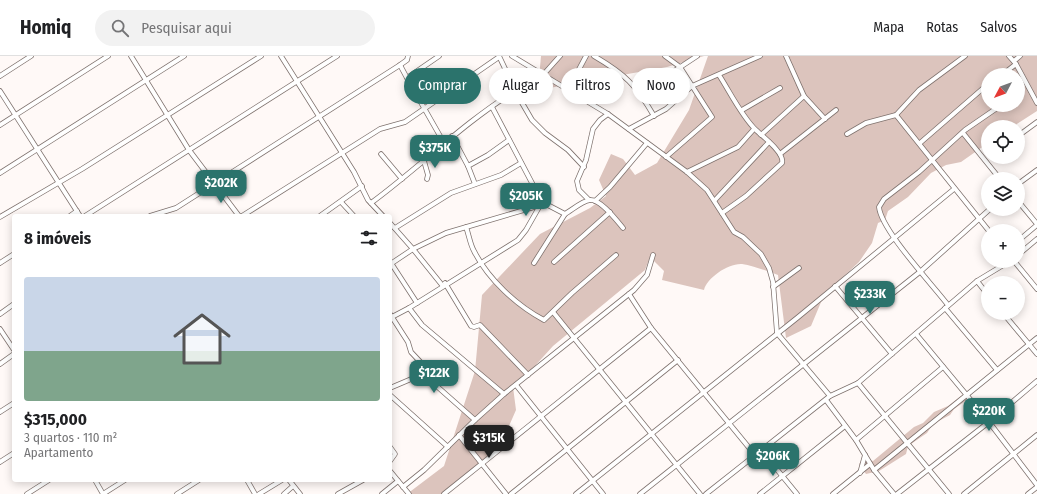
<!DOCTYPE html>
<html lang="pt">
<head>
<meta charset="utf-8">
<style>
	:root { --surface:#fff; --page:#f2f2f2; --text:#202124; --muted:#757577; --line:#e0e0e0; --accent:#2b736c }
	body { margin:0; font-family:"Fira Sans Condensed",sans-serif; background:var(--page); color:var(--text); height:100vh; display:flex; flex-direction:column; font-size:15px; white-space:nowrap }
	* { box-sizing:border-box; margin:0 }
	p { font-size:13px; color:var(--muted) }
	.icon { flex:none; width:22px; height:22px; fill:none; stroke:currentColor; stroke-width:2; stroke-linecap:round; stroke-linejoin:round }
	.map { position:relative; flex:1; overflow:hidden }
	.side { position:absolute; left:12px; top:158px; width:380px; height:268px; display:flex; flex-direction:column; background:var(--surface); border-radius:4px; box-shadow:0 2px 10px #0003 }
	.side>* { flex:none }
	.banner { position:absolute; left:404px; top:12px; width:380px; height:36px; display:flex; gap:8px }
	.needle { width:26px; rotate:229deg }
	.controls { position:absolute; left:981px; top:12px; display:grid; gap:8px }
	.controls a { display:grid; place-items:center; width:44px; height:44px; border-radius:50%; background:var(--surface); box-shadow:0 2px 10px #0003; font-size:20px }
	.price { position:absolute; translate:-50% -34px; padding:0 9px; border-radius:8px; background:var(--accent); color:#fff; font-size:13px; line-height:26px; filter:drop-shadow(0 1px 2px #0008) }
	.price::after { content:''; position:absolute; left:50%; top:24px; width:12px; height:9px; margin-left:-6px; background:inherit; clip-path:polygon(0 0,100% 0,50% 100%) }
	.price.on { background:#222; color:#fff }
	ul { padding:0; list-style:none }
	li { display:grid; align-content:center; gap:8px; height:212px; padding:0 12px }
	li span { display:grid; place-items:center; height:124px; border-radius:4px; color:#555 }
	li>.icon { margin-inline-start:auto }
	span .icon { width:72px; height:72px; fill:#fffc; stroke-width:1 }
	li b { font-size:17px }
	h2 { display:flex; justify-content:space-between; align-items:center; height:48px; padding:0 12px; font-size:17px }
	.chip { padding:0 14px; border-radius:18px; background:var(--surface); box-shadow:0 2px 10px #0003; font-size:14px; line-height:36px }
	.chip.on { background:var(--accent); color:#fff }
	header { display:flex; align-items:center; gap:24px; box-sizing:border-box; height:56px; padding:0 20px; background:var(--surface); border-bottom:1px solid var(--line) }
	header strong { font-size:19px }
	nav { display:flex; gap:22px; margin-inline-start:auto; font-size:14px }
	.search { width:280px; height:36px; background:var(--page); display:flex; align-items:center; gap:10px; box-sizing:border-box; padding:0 14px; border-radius:22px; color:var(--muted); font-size:15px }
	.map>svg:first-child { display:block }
	.green { fill:#dcc4bd; fill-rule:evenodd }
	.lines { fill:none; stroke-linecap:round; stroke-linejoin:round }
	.minor-casing { stroke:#7f726e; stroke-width:5.5 }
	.minor { stroke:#fff; stroke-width:4 }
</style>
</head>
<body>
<header>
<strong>Homiq</strong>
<div class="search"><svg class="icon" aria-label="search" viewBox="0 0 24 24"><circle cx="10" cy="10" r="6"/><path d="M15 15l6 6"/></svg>Pesquisar aqui</div>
<nav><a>Mapa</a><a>Rotas</a><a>Salvos</a></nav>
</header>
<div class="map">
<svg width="1037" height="438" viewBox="0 0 1037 438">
	<rect width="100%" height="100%" fill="#fff9f7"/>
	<!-- green -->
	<g class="green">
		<polygon points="541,0 704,0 667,11 538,34"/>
		<path d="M 708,0 L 1037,0 L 1037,55 L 1012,71 L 988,71 L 988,87 L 961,106 L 946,109 L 931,117 L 908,141 L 888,155 L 885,164 L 878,167 L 872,187 L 859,206 L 824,239 L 811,270 L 786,282 L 778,219 C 767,215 754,210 742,208 C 728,207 707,222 704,234 L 662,224 L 664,215 L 650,201 L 645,214 L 553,290 L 523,323 L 513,331 L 516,354 L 501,388 L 443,438 L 407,438 L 444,410 L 475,315 L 482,239 L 540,178 L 590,152 L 606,140 L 599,124 L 611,98 L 623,103 L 635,119 L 657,107 L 689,54 ZM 988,19 L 1018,19 L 1018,49 L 988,49 Z"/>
		<polygon points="961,340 967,341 967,344 954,353 950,359 933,368 927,377 908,390 906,398 879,415 866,418 859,408 864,402 873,405 914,371 923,367 934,356 948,350"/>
	</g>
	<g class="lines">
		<!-- minor casing -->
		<g class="minor-casing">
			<g id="minor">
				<polyline points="131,0 189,94 239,160"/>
				<polyline points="281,0 354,116 368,144 383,160"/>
				<polyline points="439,0 407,22 444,87"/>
				<polyline points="499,0 518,40 532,64 545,77 568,94 584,111"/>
				<polyline points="512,0 608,58 687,116 707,134 734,176 743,181 761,198 769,212 773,226 777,277 830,340"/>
				<path d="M 594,0 C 625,18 636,29 654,60"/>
				<polyline points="665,0 680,11 712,61 666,101"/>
				<polyline points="786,0 804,40 825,63"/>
				<polyline points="1009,0 1016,8 1037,47"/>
				<polyline points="1014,5 1020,0"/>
				<polyline points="400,9 407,22"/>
				<polyline points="543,19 560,0"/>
				<path d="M 719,19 C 730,36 742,61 756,74 C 763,81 785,97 782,107 L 746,140 L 722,157"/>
				<polyline points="1002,19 1016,8"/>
				<polyline points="0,20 31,0"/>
				<polyline points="568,34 586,0"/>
				<polyline points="0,35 80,160"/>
				<polyline points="641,37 697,0"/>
				<path d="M 492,51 L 542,146 L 565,158 C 572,154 582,145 590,144 C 601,143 617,165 623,172"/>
				<polyline points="742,54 780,32"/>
				<path d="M 896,59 C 927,98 958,136 989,175"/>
				<polyline points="0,69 108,0"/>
				<polyline points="629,73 666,53 692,30 760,0"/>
				<polyline points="963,77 1000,123"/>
				<polyline points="847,78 866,67 896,59 919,34 965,0"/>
				<polyline points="761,79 804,40"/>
				<polyline points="452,80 468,110"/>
				<polyline points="1018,80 1037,66"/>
				<polyline points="920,87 988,28"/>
				<polyline points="381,98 402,123"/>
				<polyline points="780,98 836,54"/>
				<polyline points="424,105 428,119 427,123"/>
				<polyline points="687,116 738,91 754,73"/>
				<polyline points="0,117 184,0"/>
				<polyline points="475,128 468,110 488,99 509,84"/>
				<polyline points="1018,128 1037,114"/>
				<polyline points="589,144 579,134 577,125 586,104 593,73 600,64 608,58"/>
				<polyline points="715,144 769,86"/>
				<polyline points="595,145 610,131 647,87"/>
				<polyline points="1018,145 1037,168"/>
				<polyline points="341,146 354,160"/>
				<path d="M 371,147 C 420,111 463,67 515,35 C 524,29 535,25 545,20"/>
				<polyline points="70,160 77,155"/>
				<polyline points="85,160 337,0"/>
				<polyline points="150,160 176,152 400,9 407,4 408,0"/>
				<polyline points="242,160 380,73 405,66 499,1"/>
				<polyline points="320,160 362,130"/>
				<polyline points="0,161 82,113 261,0"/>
				<polyline points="390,167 413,193 392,207"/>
				<path d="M 466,171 C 469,179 470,188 474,195 C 488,223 516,249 544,264 L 572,237 L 616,199"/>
				<polyline points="395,172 451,137 501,119 521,107"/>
				<polyline points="1018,185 1037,169"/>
				<polyline points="1018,199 1037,183"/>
				<polyline points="1014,205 1037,233"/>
				<polyline points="554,206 610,156"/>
				<polyline points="0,207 14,198"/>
				<polyline points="391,207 417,247"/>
				<polyline points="534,207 565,158"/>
				<polyline points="977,225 988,239"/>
				<polyline points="445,227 471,270 474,271 480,269 528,319"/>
				<polyline points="442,229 413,193 446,177 541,149"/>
				<polyline points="835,230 892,298"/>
				<polyline points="773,231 799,212"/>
				<polyline points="629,238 651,272 755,399"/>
				<path d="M 948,249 C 932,228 881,174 879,151 L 884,143 L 919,116 L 965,74 L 997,52"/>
				<polyline points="945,252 997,314"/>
				<polyline points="553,256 700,438"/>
				<polyline points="1003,257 1037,298"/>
				<polyline points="0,258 14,248"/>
				<polyline points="390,258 408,286 411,296 426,312 423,318"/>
				<polyline points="390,262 409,252"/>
				<polyline points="0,273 14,294"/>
				<polyline points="916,278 989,366 1037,429"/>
				<polyline points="0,308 14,298"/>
				<polyline points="858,327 949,438"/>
				<polyline points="516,329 603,438"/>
				<polyline points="390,332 423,318 475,364"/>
				<polyline points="504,338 422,269 409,252 518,184 526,174 542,146"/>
				<polyline points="390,339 448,391"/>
				<polyline points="826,344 856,384 874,414 894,438"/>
				<polyline points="0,356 14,347"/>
				<polyline points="459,379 506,438"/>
				<polyline points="856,384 943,311"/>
				<polyline points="390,391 395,398 390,405"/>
				<polyline points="761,394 797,438"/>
				<polyline points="0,406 14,397"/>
				<polyline points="874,414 1037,282"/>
				<polyline points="390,415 409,438"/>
				<polyline points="860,417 865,399"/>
				<polyline points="95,424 103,438"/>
				<polyline points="247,424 255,438"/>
				<polyline points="289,424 300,438"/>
				<polyline points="403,431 424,414 475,364 504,338 634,234 647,219 653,199"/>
				<polyline points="27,438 49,424"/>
				<polyline points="103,438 125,424"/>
				<polyline points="177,438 199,424"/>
				<polyline points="259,438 282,424"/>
				<polyline points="284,438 293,430"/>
				<polyline points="338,438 363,424"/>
				<polyline points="382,438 398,425"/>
				<polyline points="444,438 651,272"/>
				<polyline points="511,438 678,304"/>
				<polyline points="576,438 797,262 954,133"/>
				<polyline points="640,438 921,215 990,153"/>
				<polyline points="706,438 830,340 858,327 977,225 1010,205"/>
				<polyline points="760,438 845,370"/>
				<polyline points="833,438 870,408"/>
				<polyline points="897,438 989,366 1037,325"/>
				<polyline points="964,438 1037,379"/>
				<polyline points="1028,438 1037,431"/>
			</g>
		</g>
		<!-- minor -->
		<use href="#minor" class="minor"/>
	</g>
</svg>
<div class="controls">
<a><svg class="needle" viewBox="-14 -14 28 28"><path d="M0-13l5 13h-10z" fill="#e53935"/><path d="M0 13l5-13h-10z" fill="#757577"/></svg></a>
<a><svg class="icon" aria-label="locate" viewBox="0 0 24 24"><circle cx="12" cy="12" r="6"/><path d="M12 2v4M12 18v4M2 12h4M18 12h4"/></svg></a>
<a><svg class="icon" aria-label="layers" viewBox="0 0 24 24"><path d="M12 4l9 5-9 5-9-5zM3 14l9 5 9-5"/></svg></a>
<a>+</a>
<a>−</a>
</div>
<b class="price" style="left:435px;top:113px">$375K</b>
<b class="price" style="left:221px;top:148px">$202K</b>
<b class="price" style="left:526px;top:161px">$205K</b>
<b class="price" style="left:870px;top:259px">$233K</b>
<b class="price" style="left:434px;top:338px">$122K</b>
<b class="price" style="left:989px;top:376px">$220K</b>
<b class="price on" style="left:489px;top:403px">$315K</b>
<b class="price" style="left:773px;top:421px">$206K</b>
<div class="banner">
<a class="chip on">Comprar</a>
<a class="chip">Alugar</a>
<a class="chip">Filtros</a>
<a class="chip">Novo</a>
</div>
<section class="side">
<h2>8 imóveis<svg class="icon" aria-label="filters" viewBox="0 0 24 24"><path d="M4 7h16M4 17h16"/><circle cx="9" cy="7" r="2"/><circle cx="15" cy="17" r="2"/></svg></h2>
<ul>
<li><span style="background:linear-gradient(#c9d6e8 60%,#7fa58c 0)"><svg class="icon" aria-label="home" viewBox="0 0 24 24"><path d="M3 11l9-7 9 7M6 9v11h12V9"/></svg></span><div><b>$315,000</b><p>3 quartos · 110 m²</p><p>Apartamento</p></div></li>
</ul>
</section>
</div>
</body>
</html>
